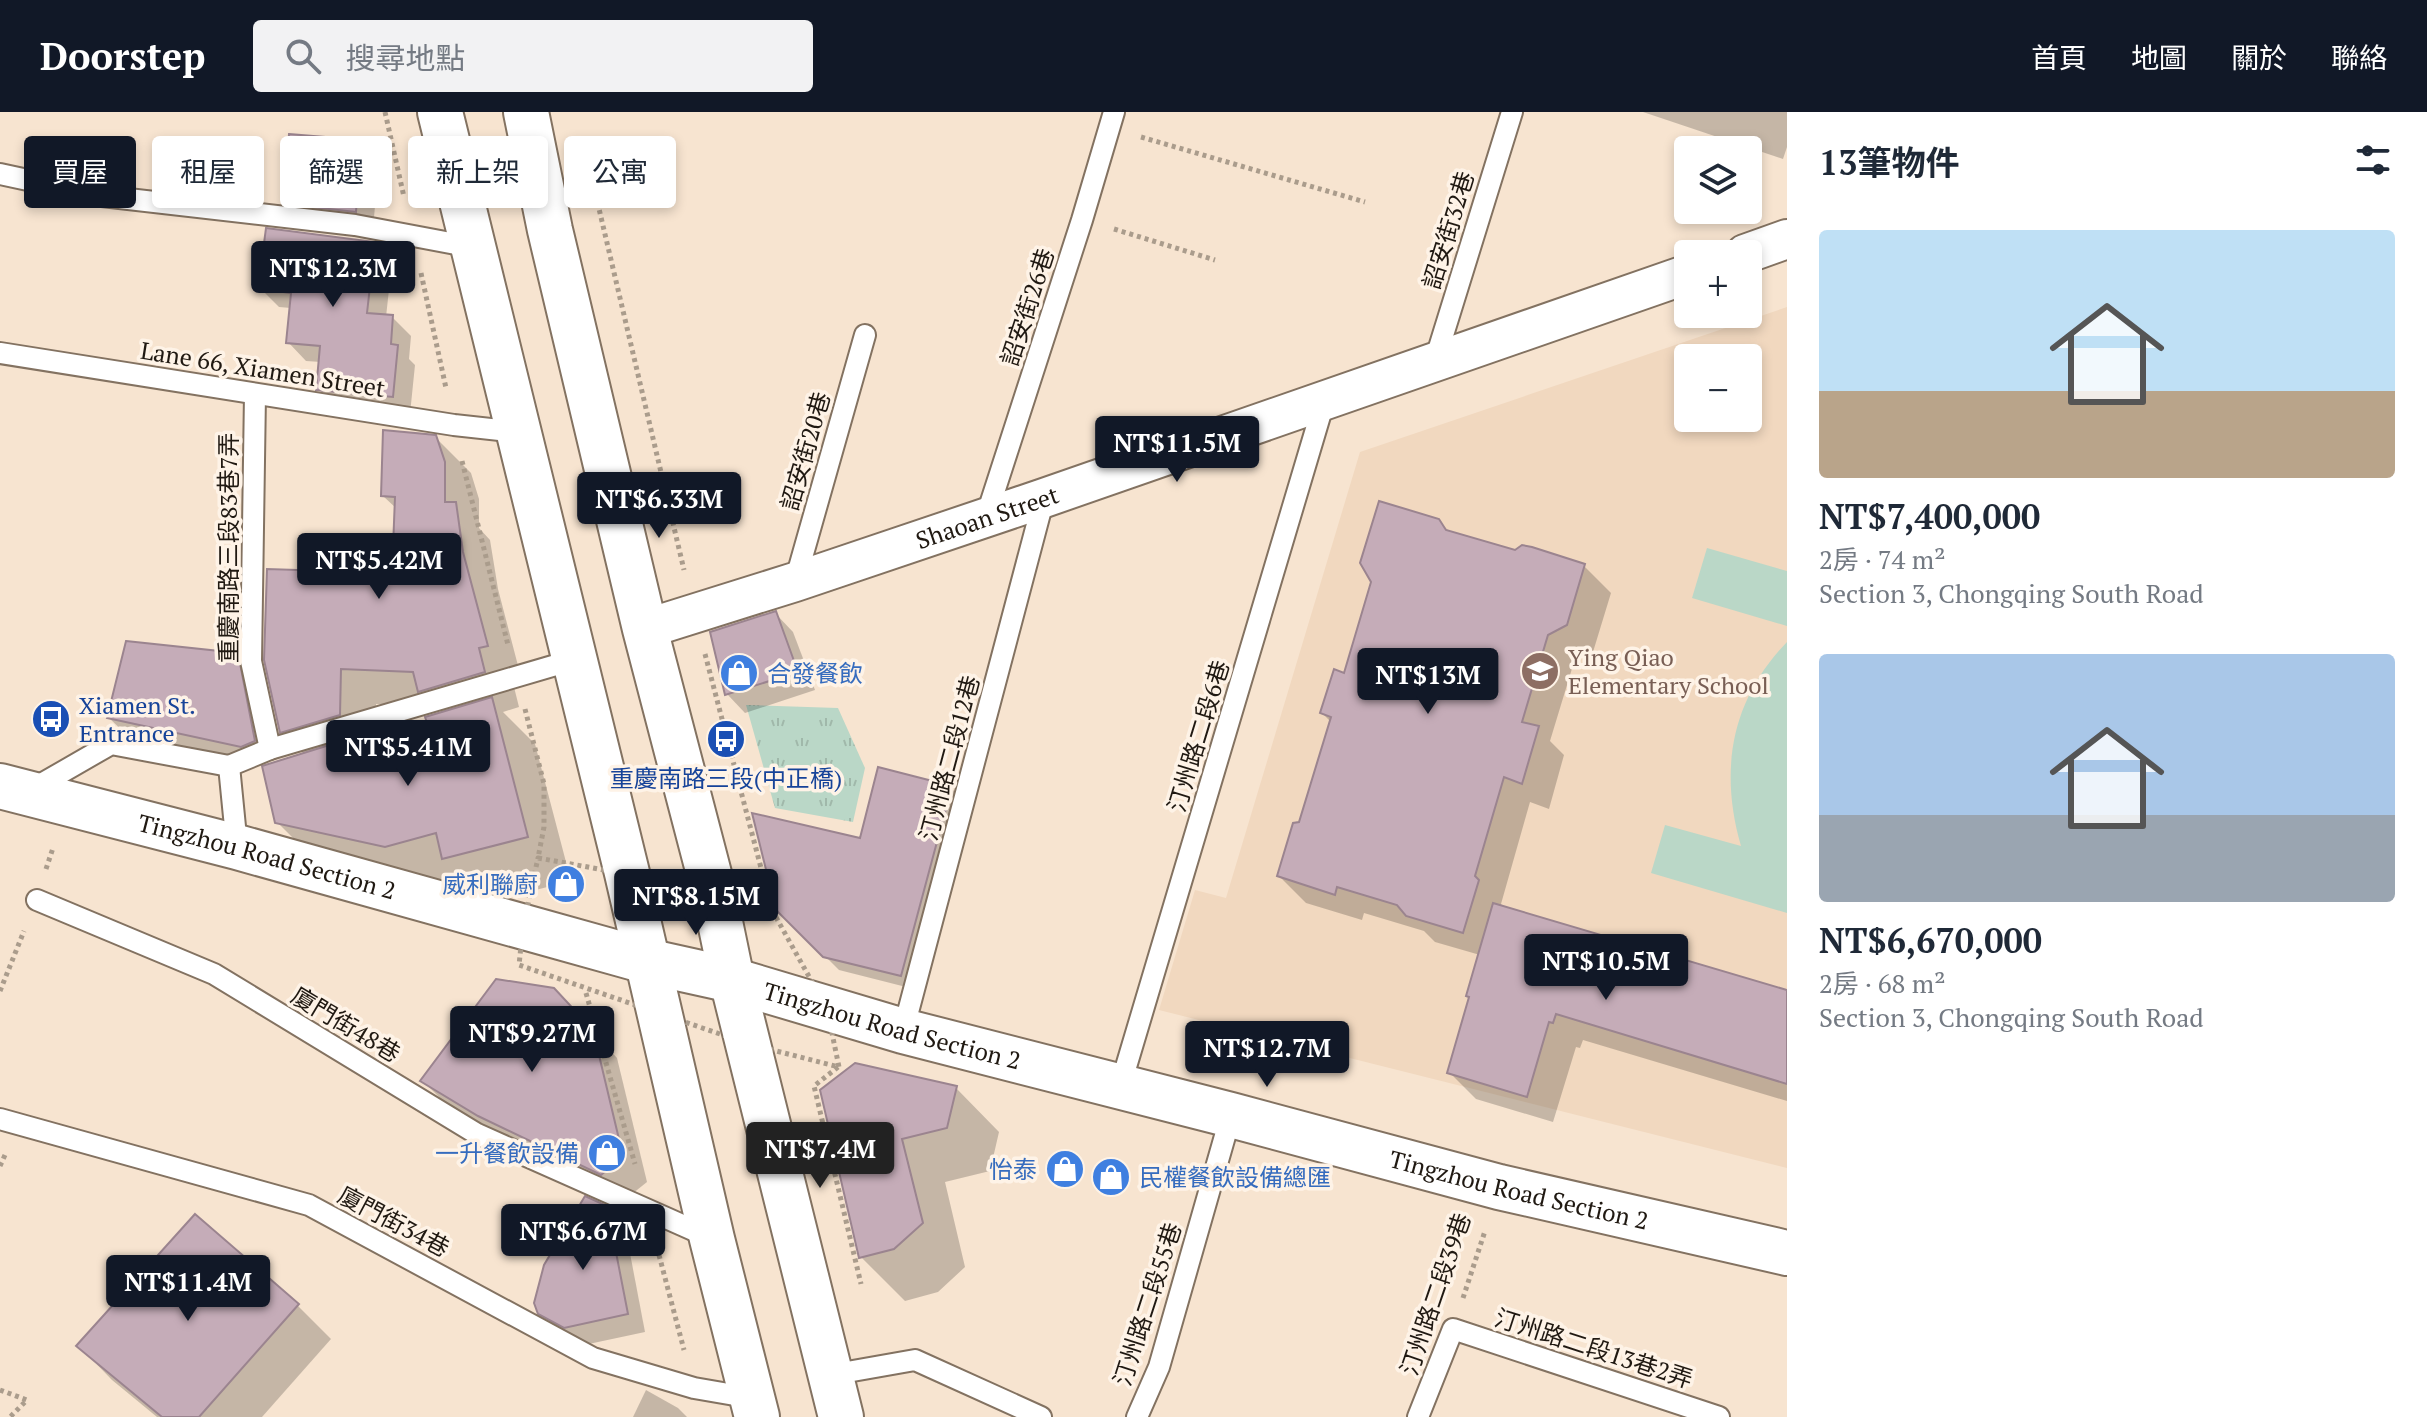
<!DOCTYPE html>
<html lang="zh-TW">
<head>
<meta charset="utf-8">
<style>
	:root { --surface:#fff; --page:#f2f2f3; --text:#1f2937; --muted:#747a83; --accent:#111827 }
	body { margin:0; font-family:"PT Serif","Noto Sans TC",serif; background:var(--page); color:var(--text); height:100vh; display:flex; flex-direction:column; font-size:30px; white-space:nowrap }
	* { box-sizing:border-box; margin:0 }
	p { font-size:26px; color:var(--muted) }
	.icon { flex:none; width:44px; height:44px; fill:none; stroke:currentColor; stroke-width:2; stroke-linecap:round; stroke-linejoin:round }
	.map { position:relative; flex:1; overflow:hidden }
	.details { display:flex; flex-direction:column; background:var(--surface); width:640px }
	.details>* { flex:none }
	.guide { position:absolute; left:24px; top:24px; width:760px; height:72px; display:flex; gap:16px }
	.tools { position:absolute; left:1674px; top:24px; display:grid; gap:16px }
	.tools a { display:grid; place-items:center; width:88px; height:88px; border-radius:8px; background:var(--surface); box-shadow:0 4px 12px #0003; font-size:40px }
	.price { position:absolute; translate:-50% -68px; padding:0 18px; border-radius:8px; background:var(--accent); color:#fff; font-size:26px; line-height:52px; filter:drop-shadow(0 2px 4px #0008) }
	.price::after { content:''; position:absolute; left:50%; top:48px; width:24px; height:18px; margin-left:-12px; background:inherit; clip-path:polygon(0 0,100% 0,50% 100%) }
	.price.selected { background:#222; color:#fff }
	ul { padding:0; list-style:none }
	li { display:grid; align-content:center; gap:16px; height:424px; padding:0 32px }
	li span { display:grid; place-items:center; height:248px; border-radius:8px; color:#555 }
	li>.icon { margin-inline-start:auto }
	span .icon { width:144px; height:144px; fill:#fffc; stroke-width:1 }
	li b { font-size:34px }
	h2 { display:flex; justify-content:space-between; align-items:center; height:96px; padding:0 32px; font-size:34px }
	.pill { padding:0 28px; border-radius:8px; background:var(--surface); box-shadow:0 4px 12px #0003; font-size:28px; line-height:72px }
	.pill.selected { background:var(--accent); color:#fff }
	header { display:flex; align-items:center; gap:48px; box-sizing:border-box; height:112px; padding:0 40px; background:var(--accent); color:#fff }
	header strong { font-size:38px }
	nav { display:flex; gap:44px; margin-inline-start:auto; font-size:28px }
	.search { width:560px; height:72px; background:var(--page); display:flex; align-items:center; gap:20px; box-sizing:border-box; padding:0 28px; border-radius:8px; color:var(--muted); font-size:30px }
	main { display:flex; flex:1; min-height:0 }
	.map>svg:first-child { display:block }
	.built { fill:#f1d8bf; fill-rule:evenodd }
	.grass { fill:#bad7c7 }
	.park { fill:url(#park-tufts) }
	.shadow { fill:#0003; fill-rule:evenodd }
	.building { fill:#c5acb8; stroke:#9b848f; stroke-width:2 }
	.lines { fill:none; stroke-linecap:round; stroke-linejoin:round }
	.service-casing { stroke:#837261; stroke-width:24 }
	.minor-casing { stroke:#837261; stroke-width:42 }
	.tertiary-casing { stroke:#837261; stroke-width:48 }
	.secondary-casing { stroke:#837261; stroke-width:48 }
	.path { stroke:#aa9c8c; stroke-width:5; stroke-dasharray:4 4; stroke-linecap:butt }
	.service { stroke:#fff; stroke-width:20 }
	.minor { stroke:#fff; stroke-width:38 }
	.tertiary { stroke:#fff; stroke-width:44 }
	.secondary { stroke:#fff; stroke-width:44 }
	.labels { text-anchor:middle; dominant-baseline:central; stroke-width:7; stroke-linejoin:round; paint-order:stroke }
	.street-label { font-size:24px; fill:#201912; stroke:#fef3e7 }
	.education-label { font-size:24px; fill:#785e54; stroke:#fef3e7; text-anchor:start }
	.shop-label { font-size:24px; fill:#366cbe; stroke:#fef3e7; text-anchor:end }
	.transit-label { font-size:24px; fill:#164399; stroke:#fef3e7; text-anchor:start }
</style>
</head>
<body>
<header>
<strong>Doorstep</strong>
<div class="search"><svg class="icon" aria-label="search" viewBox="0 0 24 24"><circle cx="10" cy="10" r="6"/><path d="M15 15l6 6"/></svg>搜尋地點</div>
<nav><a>首頁</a><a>地圖</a><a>關於</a><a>聯絡</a></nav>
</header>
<main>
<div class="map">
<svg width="1787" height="1305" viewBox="0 0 1787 1305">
	<defs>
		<pattern id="park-tufts" width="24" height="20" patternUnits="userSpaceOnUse" patternTransform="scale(2)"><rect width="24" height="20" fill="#bad7c7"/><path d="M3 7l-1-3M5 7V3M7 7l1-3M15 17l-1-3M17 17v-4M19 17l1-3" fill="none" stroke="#a0b8aa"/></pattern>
	</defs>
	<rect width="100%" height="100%" fill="#f7e4d0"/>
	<!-- built -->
	<path class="built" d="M 1787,195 L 1787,1056 L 1159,898 L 1195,778 L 1226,786 L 1360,340 ZM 1688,246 L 1748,246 L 1748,306 L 1688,306 Z"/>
	<!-- grass -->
	<g class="grass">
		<polygon points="1707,436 1787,459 1787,514 1692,486"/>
		<path d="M 1787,530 L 1787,801 L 1651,761 L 1665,713 L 1741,734 C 1719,658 1731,588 1787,530 Z"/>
	</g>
	<!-- park -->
	<polygon class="park" points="746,593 838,596 865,656 853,710 775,696"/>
	<!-- shadow -->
	<g class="shadow">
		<polygon points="1643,0 1787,0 1787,35 1783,47"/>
		<polygon points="360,30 379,48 373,117 304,109 286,91"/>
		<polygon points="374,132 392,150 386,205 392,205 411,224 409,247 415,253 410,302 337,295 318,277 321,250 306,249 288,230 291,196 279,195 260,176"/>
		<path d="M 435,325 L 471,361 L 479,387 L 479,416 L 490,428 L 498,477 L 522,569 L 513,571 L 519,595 L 503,600 L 535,632 L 571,769 L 488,790 L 467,768 L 430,778 L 321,754 L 277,710 L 305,643 L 282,620 L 394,463 L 397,397 L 383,384 ZM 376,592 L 435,594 L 443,602 L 433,625 L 374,640 Z"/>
		<polygon points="1438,409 1451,421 1515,440 1584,454 1611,481 1593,540 1574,550 1550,629 1564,643 1549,697 1530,690 1501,792 1505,797 1787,880 1787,989 1583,928 1580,936 1576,935 1553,1010 1476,987 1450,961 1480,843 1435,830 1424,819 1364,801 1362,808 1306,791 1279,764 1301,712 1331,610 1322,601"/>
		<polygon points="775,501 793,520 815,578 745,601 727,582"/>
		<polygon points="237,543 256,562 272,648 261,652 128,624 109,606"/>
		<polygon points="951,676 964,689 914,877 839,858 778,797 861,729"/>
		<polygon points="579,904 617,946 647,1070 627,1086 506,1028 448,994 423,969"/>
		<polygon points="956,976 999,1020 990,1059 945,1070 965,1155 938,1180 905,1189 861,1145 822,979"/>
		<polygon points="606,1096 625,1115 645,1220 584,1233 559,1219 540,1200"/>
		<polygon points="298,1194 331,1227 262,1305 157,1305 112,1268 79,1234"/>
		<polygon points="646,1278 678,1296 687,1305 633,1305"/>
	</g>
	<!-- building -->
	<g class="building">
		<polygon points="289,22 361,28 356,100 284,92"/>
		<polygon points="266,116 375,130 367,201 393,203 391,232 398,233 393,285 316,278 320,234 286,231 291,181 258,177"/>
		<polygon points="383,318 436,323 445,350 445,390 456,390 463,440 488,534 479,536 485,560 418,580 413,560 341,557 340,603 280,621 264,548 267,457 392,461 395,385 381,384"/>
		<polygon points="1379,389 1439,407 1446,418 1515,438 1522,433 1532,435 1585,452 1567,513 1548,523 1522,610 1539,614 1522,672 1504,665 1475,764 1479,768 1463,821 1406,804 1397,793 1337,775 1335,783 1277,764 1293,711 1299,710 1331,605 1320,601 1334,557 1344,561 1371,470 1360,451"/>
		<polygon points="776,499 798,560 725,583 710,520"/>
		<polygon points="126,529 238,541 255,629 241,635 107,606"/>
		<polygon points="492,585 528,725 442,747 436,721 385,735 275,711 262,654 339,630 338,647 431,623 425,605"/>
		<polygon points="878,655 952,674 901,864 823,845 776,798 752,701 860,726"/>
		<polygon points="1493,791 1787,878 1787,972 1556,902 1553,911 1549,910 1527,985 1447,961 1469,885 1466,884"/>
		<polygon points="496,867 554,876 593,918 623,1044 601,1063 478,1004 420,969"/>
		<polygon points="855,951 957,974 947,1016 902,1027 923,1111 894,1137 859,1146 820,978"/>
		<polygon points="585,1084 607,1094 628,1202 564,1216 538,1202 534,1191 544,1153"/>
		<polygon points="195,1102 299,1192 199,1305 162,1305 76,1234"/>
	</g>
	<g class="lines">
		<!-- service casing -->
		<g class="service-casing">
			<g id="service">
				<polyline points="0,62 102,84 355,113 472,135"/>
				<polyline points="0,241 454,313 518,320"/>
				<polyline points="1434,252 1512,0"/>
				<polyline points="255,282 251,549 270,637"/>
				<polyline points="986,405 1082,108 1114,0"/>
				<polyline points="795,470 865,223"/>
				<polyline points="31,678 111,632 229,654"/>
				<polyline points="237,735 229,654 270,637 573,548"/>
				<polyline points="37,788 214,862 477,1022 709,1125"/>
				<polyline points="903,919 1044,386"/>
				<polyline points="1120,975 1325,287"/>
				<polyline points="0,1007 309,1093 593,1246 694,1276 752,1286"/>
				<polyline points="830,1263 915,1248 1041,1305"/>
				<polyline points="1137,1305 1159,1255 1231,1003"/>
				<polyline points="1418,1305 1453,1217 1719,1305"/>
			</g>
		</g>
		<!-- minor casing -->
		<g class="minor-casing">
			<g id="minor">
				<polyline points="1745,142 1787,127"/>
				<path id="s1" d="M 645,517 L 795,470 L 1044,386 L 1688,162"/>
			</g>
		</g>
		<!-- tertiary casing -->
		<g class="tertiary-casing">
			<g id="tertiary">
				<path id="s2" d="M 0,674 L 237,735 L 646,849 L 732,868 L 903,919 L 1231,1003 L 1499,1075 L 1787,1141"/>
			</g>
		</g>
		<!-- secondary casing -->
		<g class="secondary-casing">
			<g id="secondary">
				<polyline points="440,0 627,761 712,1127 757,1305"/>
				<polyline points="526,0 550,118 645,517 714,781 732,868 841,1305"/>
			</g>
		</g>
		<!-- path -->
		<g class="path">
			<polyline points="385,0 404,85"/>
			<polyline points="1141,25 1365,90"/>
			<polyline points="592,67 684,458"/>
			<polyline points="1114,117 1215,148"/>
			<polyline points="421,161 446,276"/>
			<polyline points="462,349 508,533"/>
			<polyline points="705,542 772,798"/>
			<polyline points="525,597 544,672 544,715 538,746"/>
			<path d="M 538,746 C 617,760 695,775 772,798 L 827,897 L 839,955 L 749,932 L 519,853 L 523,815 Z"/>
			<polyline points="46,757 53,736"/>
			<polyline points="0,879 24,819"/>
			<polyline points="586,881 635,1052"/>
			<polyline points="838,955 814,974 861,1172"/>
			<polyline points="0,1054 5,1043"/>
			<polyline points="659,1143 684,1238"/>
			<polyline points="1463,1186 1485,1119"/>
			<polyline points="0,1278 27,1288 10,1305"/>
		</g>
		<!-- service -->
		<use href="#service" class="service"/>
		<!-- minor -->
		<use href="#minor" class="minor"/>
		<!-- tertiary -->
		<use href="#tertiary" class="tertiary"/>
		<!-- secondary -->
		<use href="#secondary" class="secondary"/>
	</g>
	<!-- icons -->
	<defs>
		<g id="school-disc" transform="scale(2)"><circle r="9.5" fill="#8d6e63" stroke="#fef3e7"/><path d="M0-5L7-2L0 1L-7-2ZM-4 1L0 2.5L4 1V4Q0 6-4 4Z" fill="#fff"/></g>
		<g id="shop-disc" transform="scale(2)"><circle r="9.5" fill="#3f7fe0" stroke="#fef3e7"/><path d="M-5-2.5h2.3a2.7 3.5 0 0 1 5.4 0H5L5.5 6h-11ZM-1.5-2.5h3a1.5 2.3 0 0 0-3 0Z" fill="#fff"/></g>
		<g id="bus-disc" transform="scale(2)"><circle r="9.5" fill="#1a4fb4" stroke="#fef3e7"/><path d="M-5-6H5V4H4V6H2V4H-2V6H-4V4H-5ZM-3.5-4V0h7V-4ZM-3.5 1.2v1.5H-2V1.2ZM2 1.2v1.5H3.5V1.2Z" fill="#fff"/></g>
	</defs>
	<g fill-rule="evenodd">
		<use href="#school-disc" x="1540" y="559"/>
		<use href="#shop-disc" x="739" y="561"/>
		<use href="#bus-disc" x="51" y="607"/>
		<use href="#bus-disc" x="726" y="627"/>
		<use href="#shop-disc" x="566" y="772"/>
		<use href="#shop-disc" x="607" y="1041"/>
		<use href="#shop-disc" x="1065" y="1057"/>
		<use href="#shop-disc" x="1111" y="1065"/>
	</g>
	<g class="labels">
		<!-- street labels -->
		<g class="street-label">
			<text transform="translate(1448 118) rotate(-73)">詔安街32巷</text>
			<text transform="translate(1027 195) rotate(-72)">詔安街26巷</text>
			<text transform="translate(263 257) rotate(9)">Lane 66, Xiamen Street</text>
			<text transform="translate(805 339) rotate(-74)">詔安街20巷</text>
			<text stroke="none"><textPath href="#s1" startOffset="360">Shaoan Street</textPath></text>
			<text transform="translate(228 436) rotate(-90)">重慶南路三段83巷7弄</text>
			<text transform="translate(1198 624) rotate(-73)">汀州路二段6巷</text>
			<text transform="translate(949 646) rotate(-75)">汀州路二段12巷</text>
			<text stroke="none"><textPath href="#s2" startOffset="276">Tingzhou Road Section 2</textPath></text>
			<text transform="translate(346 912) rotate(31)">廈門街48巷</text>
			<text stroke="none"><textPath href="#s2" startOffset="924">Tingzhou Road Section 2</textPath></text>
			<text stroke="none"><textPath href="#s2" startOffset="1572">Tingzhou Road Section 2</textPath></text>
			<text transform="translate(394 1109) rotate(28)">廈門街34巷</text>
			<text transform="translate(1435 1182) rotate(-71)">汀州路二段39巷</text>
			<text transform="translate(1147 1192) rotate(-72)">汀州路二段55巷</text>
			<text transform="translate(1594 1236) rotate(18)">汀州路二段13巷2弄</text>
		</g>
		<!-- education labels -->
		<g class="education-label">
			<text x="1568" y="545">Ying Qiao<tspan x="1568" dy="28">Elementary School</tspan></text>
		</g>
		<!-- shop labels -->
		<g class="shop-label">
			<text x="767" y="561" text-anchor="start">合發餐飲</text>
			<text x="538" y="772">威利聯廚</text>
			<text x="579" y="1041">一升餐飲設備</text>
			<text x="1037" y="1057">怡泰</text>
			<text x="1139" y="1065" text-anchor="start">民權餐飲設備總匯</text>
		</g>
		<!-- transit labels -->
		<g class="transit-label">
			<text x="79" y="593">Xiamen St.<tspan x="79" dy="28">Entrance</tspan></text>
			<text x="726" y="666" text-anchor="middle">重慶南路三段(中正橋)</text>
		</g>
	</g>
</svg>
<div class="tools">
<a><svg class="icon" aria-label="layers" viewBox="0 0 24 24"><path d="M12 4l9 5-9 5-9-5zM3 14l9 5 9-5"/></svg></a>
<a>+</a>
<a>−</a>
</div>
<b class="price" style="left:333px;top:197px">NT$12.3M</b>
<b class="price" style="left:1177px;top:372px">NT$11.5M</b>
<b class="price" style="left:659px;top:428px">NT$6.33M</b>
<b class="price" style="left:379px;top:489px">NT$5.42M</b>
<b class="price" style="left:1428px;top:604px">NT$13M</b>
<b class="price" style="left:408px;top:676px">NT$5.41M</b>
<b class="price" style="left:696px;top:825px">NT$8.15M</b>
<b class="price" style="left:1606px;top:890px">NT$10.5M</b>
<b class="price" style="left:532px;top:962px">NT$9.27M</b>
<b class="price" style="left:1267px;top:977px">NT$12.7M</b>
<b class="price selected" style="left:820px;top:1078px">NT$7.4M</b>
<b class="price" style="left:583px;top:1160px">NT$6.67M</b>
<b class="price" style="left:188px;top:1211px">NT$11.4M</b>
<div class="guide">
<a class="pill selected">買屋</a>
<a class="pill">租屋</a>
<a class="pill">篩選</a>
<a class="pill">新上架</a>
<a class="pill">公寓</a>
</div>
</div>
<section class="details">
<h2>13筆物件<svg class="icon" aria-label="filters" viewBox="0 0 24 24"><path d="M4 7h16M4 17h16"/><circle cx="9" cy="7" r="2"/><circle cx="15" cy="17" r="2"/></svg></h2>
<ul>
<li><span style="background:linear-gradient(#bfe0f5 65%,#b9a48a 0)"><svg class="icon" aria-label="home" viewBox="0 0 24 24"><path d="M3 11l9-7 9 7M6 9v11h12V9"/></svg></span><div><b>NT$7,400,000</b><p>2房 · 74 m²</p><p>Section 3, Chongqing South Road</p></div></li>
<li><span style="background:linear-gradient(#a9c7e8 65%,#9aa5b1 0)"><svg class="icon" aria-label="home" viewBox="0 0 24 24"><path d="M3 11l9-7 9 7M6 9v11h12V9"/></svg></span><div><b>NT$6,670,000</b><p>2房 · 68 m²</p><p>Section 3, Chongqing South Road</p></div></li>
</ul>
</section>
</main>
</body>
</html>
